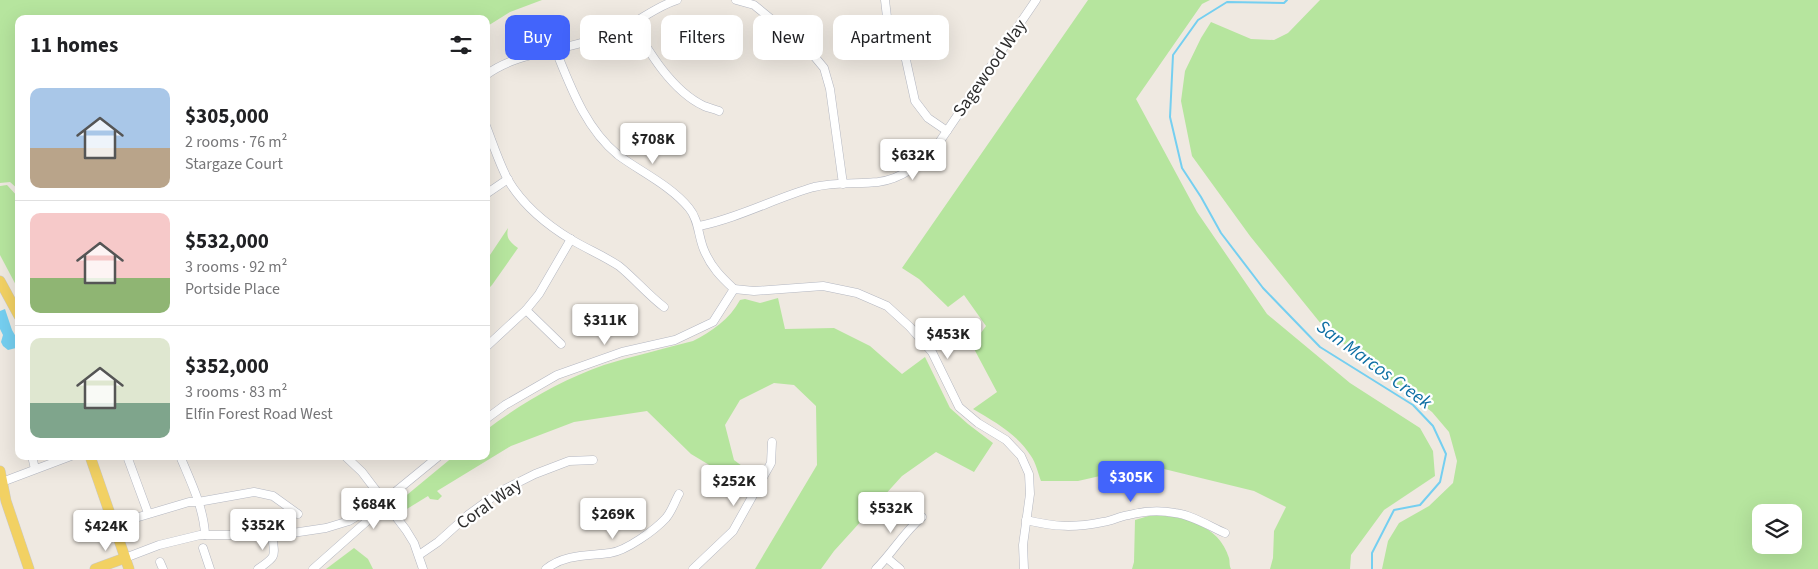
<!DOCTYPE html>
<html lang="en">
<head>
<meta charset="utf-8">
<style>
	:root { --surface:#fff; --page:#f6f6f6; --text:#202124; --muted:#757577; --line:#e0e0e0; --accent:#4264fb }
	body { margin:0; font-family:"Source Sans 3",sans-serif; background:var(--page); color:var(--text); height:100vh; display:flex; flex-direction:column; font-size:19px; white-space:nowrap }
	* { box-sizing:border-box; margin:0 }
	p { font-size:16px; color:var(--muted) }
	.icon { flex:none; width:28px; height:28px; fill:none; stroke:currentColor; stroke-width:2; stroke-linecap:round; stroke-linejoin:round }
	.map { position:relative; flex:1; overflow:hidden }
	.sheet { position:absolute; left:15px; top:15px; width:475px; height:445px; display:flex; flex-direction:column; background:var(--surface); border-radius:10px; box-shadow:0 5px 20px #0002 }
	.sheet>* { flex:none }
	.guide { position:absolute; left:505px; top:15px; width:475px; height:45px; display:flex; gap:10px }
	.buttons { position:absolute; left:1752px; top:504px; display:grid; gap:10px }
	.buttons a { display:grid; place-items:center; width:50px; height:50px; border-radius:10px; background:var(--surface); box-shadow:0 5px 20px #0002; font-size:25px }
	.price { position:absolute; translate:-50% -42px; padding:0 11px; border-radius:5px; background:#fff; color:#222; font-size:16px; line-height:32px; filter:drop-shadow(0 1px 2px #0008) }
	.price::after { content:''; position:absolute; left:50%; top:30px; width:15px; height:11px; margin-left:-8px; background:inherit; clip-path:polygon(0 0,100% 0,50% 100%) }
	.price.selected { background:var(--accent); color:#fff }
	ul { padding:0; list-style:none }
	li { display:flex; align-items:center; gap:15px; height:125px; padding:0 15px }
	li+li { border-top:1px solid var(--line) }
	li span { display:grid; place-items:center; flex:none; width:140px; height:100px; border-radius:10px; color:#555 }
	li>.icon { margin-inline-start:auto }
	span .icon { width:60px; height:60px; fill:#fffc; stroke-width:1 }
	li b { font-size:21px }
	h2 { display:flex; justify-content:space-between; align-items:center; height:60px; padding:0 15px; font-size:21px }
	.tag { padding:0 18px; border-radius:10px; background:var(--surface); box-shadow:0 5px 20px #0002; font-size:18px; line-height:45px }
	.tag.selected { background:var(--accent); color:#fff }
	.map>svg:first-child { display:block }
	.green { fill:#b6e59e; fill-rule:evenodd }
	.water { fill:#75cff0 }
	.lines { fill:none; stroke-linecap:round; stroke-linejoin:round }
	.stream { stroke:#75cff0; stroke-width:2 }
	.minor-casing { stroke:#b4b7c1; stroke-width:9 }
	.major-casing { stroke:#c9c9c9; stroke-width:11 }
	.minor { stroke:#fff; stroke-width:8 }
	.major { stroke:#f2d163; stroke-width:10 }
	.labels { text-anchor:middle; dominant-baseline:central; stroke-width:4.5; stroke-linejoin:round; paint-order:stroke }
	.street-label { font-size:18px; fill:#2e2e2e; stroke:#fff }
	.water-label { font-size:19px; font-style:italic; fill:#0d6fa3; stroke:#fff }
</style>
</head>
<body>
<div class="map">
<svg width="1818" height="569" viewBox="0 0 1818 569">
	<rect width="100%" height="100%" fill="#efe9e1"/>
	<!-- green -->
	<g class="green">
		<polygon points="0,0 542,0 510,12 486,27 486,19 19,19 19,190 10,182 0,183"/>
		<path d="M 1088,0 L 1210,0 L 1202,4 L 1136,99 L 1197,212 L 1267,314 L 1350,383 L 1420,428 L 1433,451 L 1435,476 L 1384,510 L 1351,555 L 1350,569 L 1270,569 L 1273,558 L 1274,531 L 1286,507 L 1254,491 L 1164,469 L 1122,471 L 1078,481 L 1041,481 C 1038,473 1036,463 1031,456 C 1017,434 995,422 973,409 L 997,392 L 972,345 L 986,326 L 964,295 L 948,307 L 919,279 L 902,268 Z"/>
		<path d="M 1320,0 L 1818,0 L 1818,569 L 1382,569 L 1388,541 L 1399,523 L 1429,506 L 1453,483 L 1457,461 L 1449,432 L 1432,412 L 1326,330 L 1250,236 L 1192,156 L 1181,101 L 1185,71 L 1201,38 L 1211,22 L 1251,39 L 1274,40 L 1288,33 ZM 1761,512 L 1794,512 L 1794,545 L 1761,545 Z"/>
		<polygon points="7,185 19,198 18,289 0,255 0,186"/>
		<path d="M 508,228 C 506,238 509,241 518,248 L 492,285 L 486,291 L 486,261 Z"/>
		<path d="M 778,298 L 785,329 L 834,328 L 870,346 L 902,374 L 925,357 L 950,408 L 968,424 L 993,443 L 974,472 L 936,452 L 902,476 L 834,551 L 821,569 L 755,569 L 817,465 L 816,406 L 794,385 L 774,383 L 740,400 L 725,425 L 734,460 L 758,478 L 751,490 L 691,454 L 647,411 L 574,422 L 511,446 L 437,491 L 442,496 L 438,500 L 430,499 L 428,496 L 402,512 L 401,509 L 402,499 L 454,456 L 486,456 L 486,430 C 522,403 561,380 604,365 C 633,356 663,349 693,341 C 711,332 730,319 740,300 L 745,299 L 760,303 Z"/>
		<path d="M 1152,515 C 1182,516 1219,524 1229,558 C 1230,562 1229,565 1231,569 L 1132,569 L 1134,562 L 1135,520 Z"/>
		<polygon points="354,548 368,559 373,569 326,569"/>
	</g>
	<!-- water -->
	<polygon class="water" points="5,309 12,330 19,342 16,348 8,350 3,346 1,342 3,335 0,329 0,311"/>
	<g class="lines">
		<!-- stream -->
		<polyline class="stream" points="1287,0 1284,3 1227,2 1198,20 1173,55 1170,117 1182,168 1201,197 1221,233 1263,288 1320,347 1413,405 1433,426 1446,454 1440,482 1420,505 1394,510 1372,553 1372,569"/>
		<!-- minor casing -->
		<g class="minor-casing">
			<g id="minor">
				<polyline points="736,0 754,5 809,50 824,68 830,89 843,184"/>
				<polyline points="885,0 887,17 906,60 915,101 928,118 947,131"/>
				<path d="M 632,23 C 649,52 672,91 704,106 C 709,108 714,109 719,111"/>
				<path d="M 556,51 C 571,88 586,129 618,155 C 641,172 670,185 689,208 C 699,220 698,236 704,250 C 711,267 721,277 734,289"/>
				<path d="M 486,75 C 517,52 558,52 594,39 C 607,34 620,29 633,23 C 647,15 661,5 677,0"/>
				<path d="M 486,126 C 493,144 499,163 508,180 C 523,205 547,225 572,240 C 587,249 604,256 619,266 C 635,279 648,295 664,307"/>
				<polyline points="486,194 508,179"/>
				<path d="M 699,226 C 739,218 775,198 814,187 C 835,182 857,184 878,182 C 902,179 920,164 936,147 L 1036,0"/>
				<polyline points="734,289 754,291 823,286 857,293 887,306 910,327 932,352 959,407 978,423 1006,440 1021,456 1029,474 1030,494 1023,545 1024,569"/>
				<polyline points="526,310 561,344"/>
				<polyline points="486,347 526,310 539,294 571,239"/>
				<polyline points="486,419 505,405 557,375 622,352 675,340 713,322 734,289"/>
				<polyline points="32,456 35,469"/>
				<polyline points="127,456 148,513"/>
				<path d="M 180,456 C 190,480 204,508 205,535"/>
				<polyline points="345,456 362,472 406,530 414,543 423,569"/>
				<polyline points="2,482 71,456"/>
				<polyline points="132,519 189,502 198,502 254,492 273,496 298,514"/>
				<path d="M 1026,520 C 1055,527 1074,528 1103,522 C 1112,521 1120,516 1129,515 C 1144,511 1160,510 1175,513 C 1192,515 1209,526 1225,533"/>
				<polyline points="203,548 210,569"/>
				<polyline points="419,555 438,542 468,515 501,491 535,474 569,461 593,460"/>
				<polyline points="125,558 159,545 200,535 279,535 326,528 349,521 370,508 384,501"/>
				<polyline points="887,558 900,569"/>
				<polyline points="160,562 163,569"/>
				<path d="M 258,569 C 277,556 275,557 272,535"/>
				<polyline points="313,569 375,514 384,501 439,456"/>
				<path d="M 546,569 C 565,554 588,556 610,553 C 626,551 655,530 666,518 C 672,511 675,501 679,494"/>
				<polyline points="693,569 733,531 771,463 772,442"/>
				<path d="M 876,569 C 893,552 904,532 922,517"/>
			</g>
		</g>
		<!-- major casing -->
		<g class="major-casing">
			<g id="major">
				<polyline points="0,281 19,316"/>
				<polyline points="90,456 129,569"/>
				<polyline points="0,471 6,501 29,569"/>
				<polyline points="95,569 125,558"/>
			</g>
		</g>
		<!-- minor -->
		<use href="#minor" class="minor"/>
		<!-- major -->
		<use href="#major" class="major"/>
	</g>
	<g class="labels">
		<!-- street labels -->
		<g class="street-label">
			<text transform="translate(990 68) rotate(-55)">Sagewood Way</text>
			<text transform="translate(489 504) rotate(-35)">Coral Way</text>
		</g>
		<!-- water labels -->
		<g class="water-label">
			<text transform="translate(1374 365) rotate(36)">San Marcos Creek</text>
		</g>
	</g>
</svg>
<div class="buttons">
<a><svg class="icon" aria-label="layers" viewBox="0 0 24 24"><path d="M12 4l9 5-9 5-9-5zM3 14l9 5 9-5"/></svg></a>
</div>
<b class="price" style="left:653px;top:165px">$708K</b>
<b class="price" style="left:913px;top:181px">$632K</b>
<b class="price" style="left:605px;top:346px">$311K</b>
<b class="price" style="left:948px;top:360px">$453K</b>
<b class="price selected" style="left:1131px;top:503px">$305K</b>
<b class="price" style="left:734px;top:507px">$252K</b>
<b class="price" style="left:374px;top:530px">$684K</b>
<b class="price" style="left:891px;top:534px">$532K</b>
<b class="price" style="left:613px;top:540px">$269K</b>
<b class="price" style="left:263px;top:551px">$352K</b>
<b class="price" style="left:106px;top:552px">$424K</b>
<div class="guide">
<a class="tag selected">Buy</a>
<a class="tag">Rent</a>
<a class="tag">Filters</a>
<a class="tag">New</a>
<a class="tag">Apartment</a>
</div>
<section class="sheet">
<h2>11 homes<svg class="icon" aria-label="filters" viewBox="0 0 24 24"><path d="M4 7h16M4 17h16"/><circle cx="9" cy="7" r="2"/><circle cx="15" cy="17" r="2"/></svg></h2>
<ul>
<li><span style="background:linear-gradient(#a9c7e8 60%,#b9a48a 0)"><svg class="icon" aria-label="home" viewBox="0 0 24 24"><path d="M3 11l9-7 9 7M6 9v11h12V9"/></svg></span><div><b>$305,000</b><p>2 rooms · 76 m²</p><p>Stargaze Court</p></div></li>
<li><span style="background:linear-gradient(#f6c9c9 65%,#8fb573 0)"><svg class="icon" aria-label="home" viewBox="0 0 24 24"><path d="M3 11l9-7 9 7M6 9v11h12V9"/></svg></span><div><b>$532,000</b><p>3 rooms · 92 m²</p><p>Portside Place</p></div></li>
<li><span style="background:linear-gradient(#dfe7d0 65%,#7fa58c 0)"><svg class="icon" aria-label="home" viewBox="0 0 24 24"><path d="M3 11l9-7 9 7M6 9v11h12V9"/></svg></span><div><b>$352,000</b><p>3 rooms · 83 m²</p><p>Elfin Forest Road West</p></div></li>
</ul>
</section>
</div>
</body>
</html>
